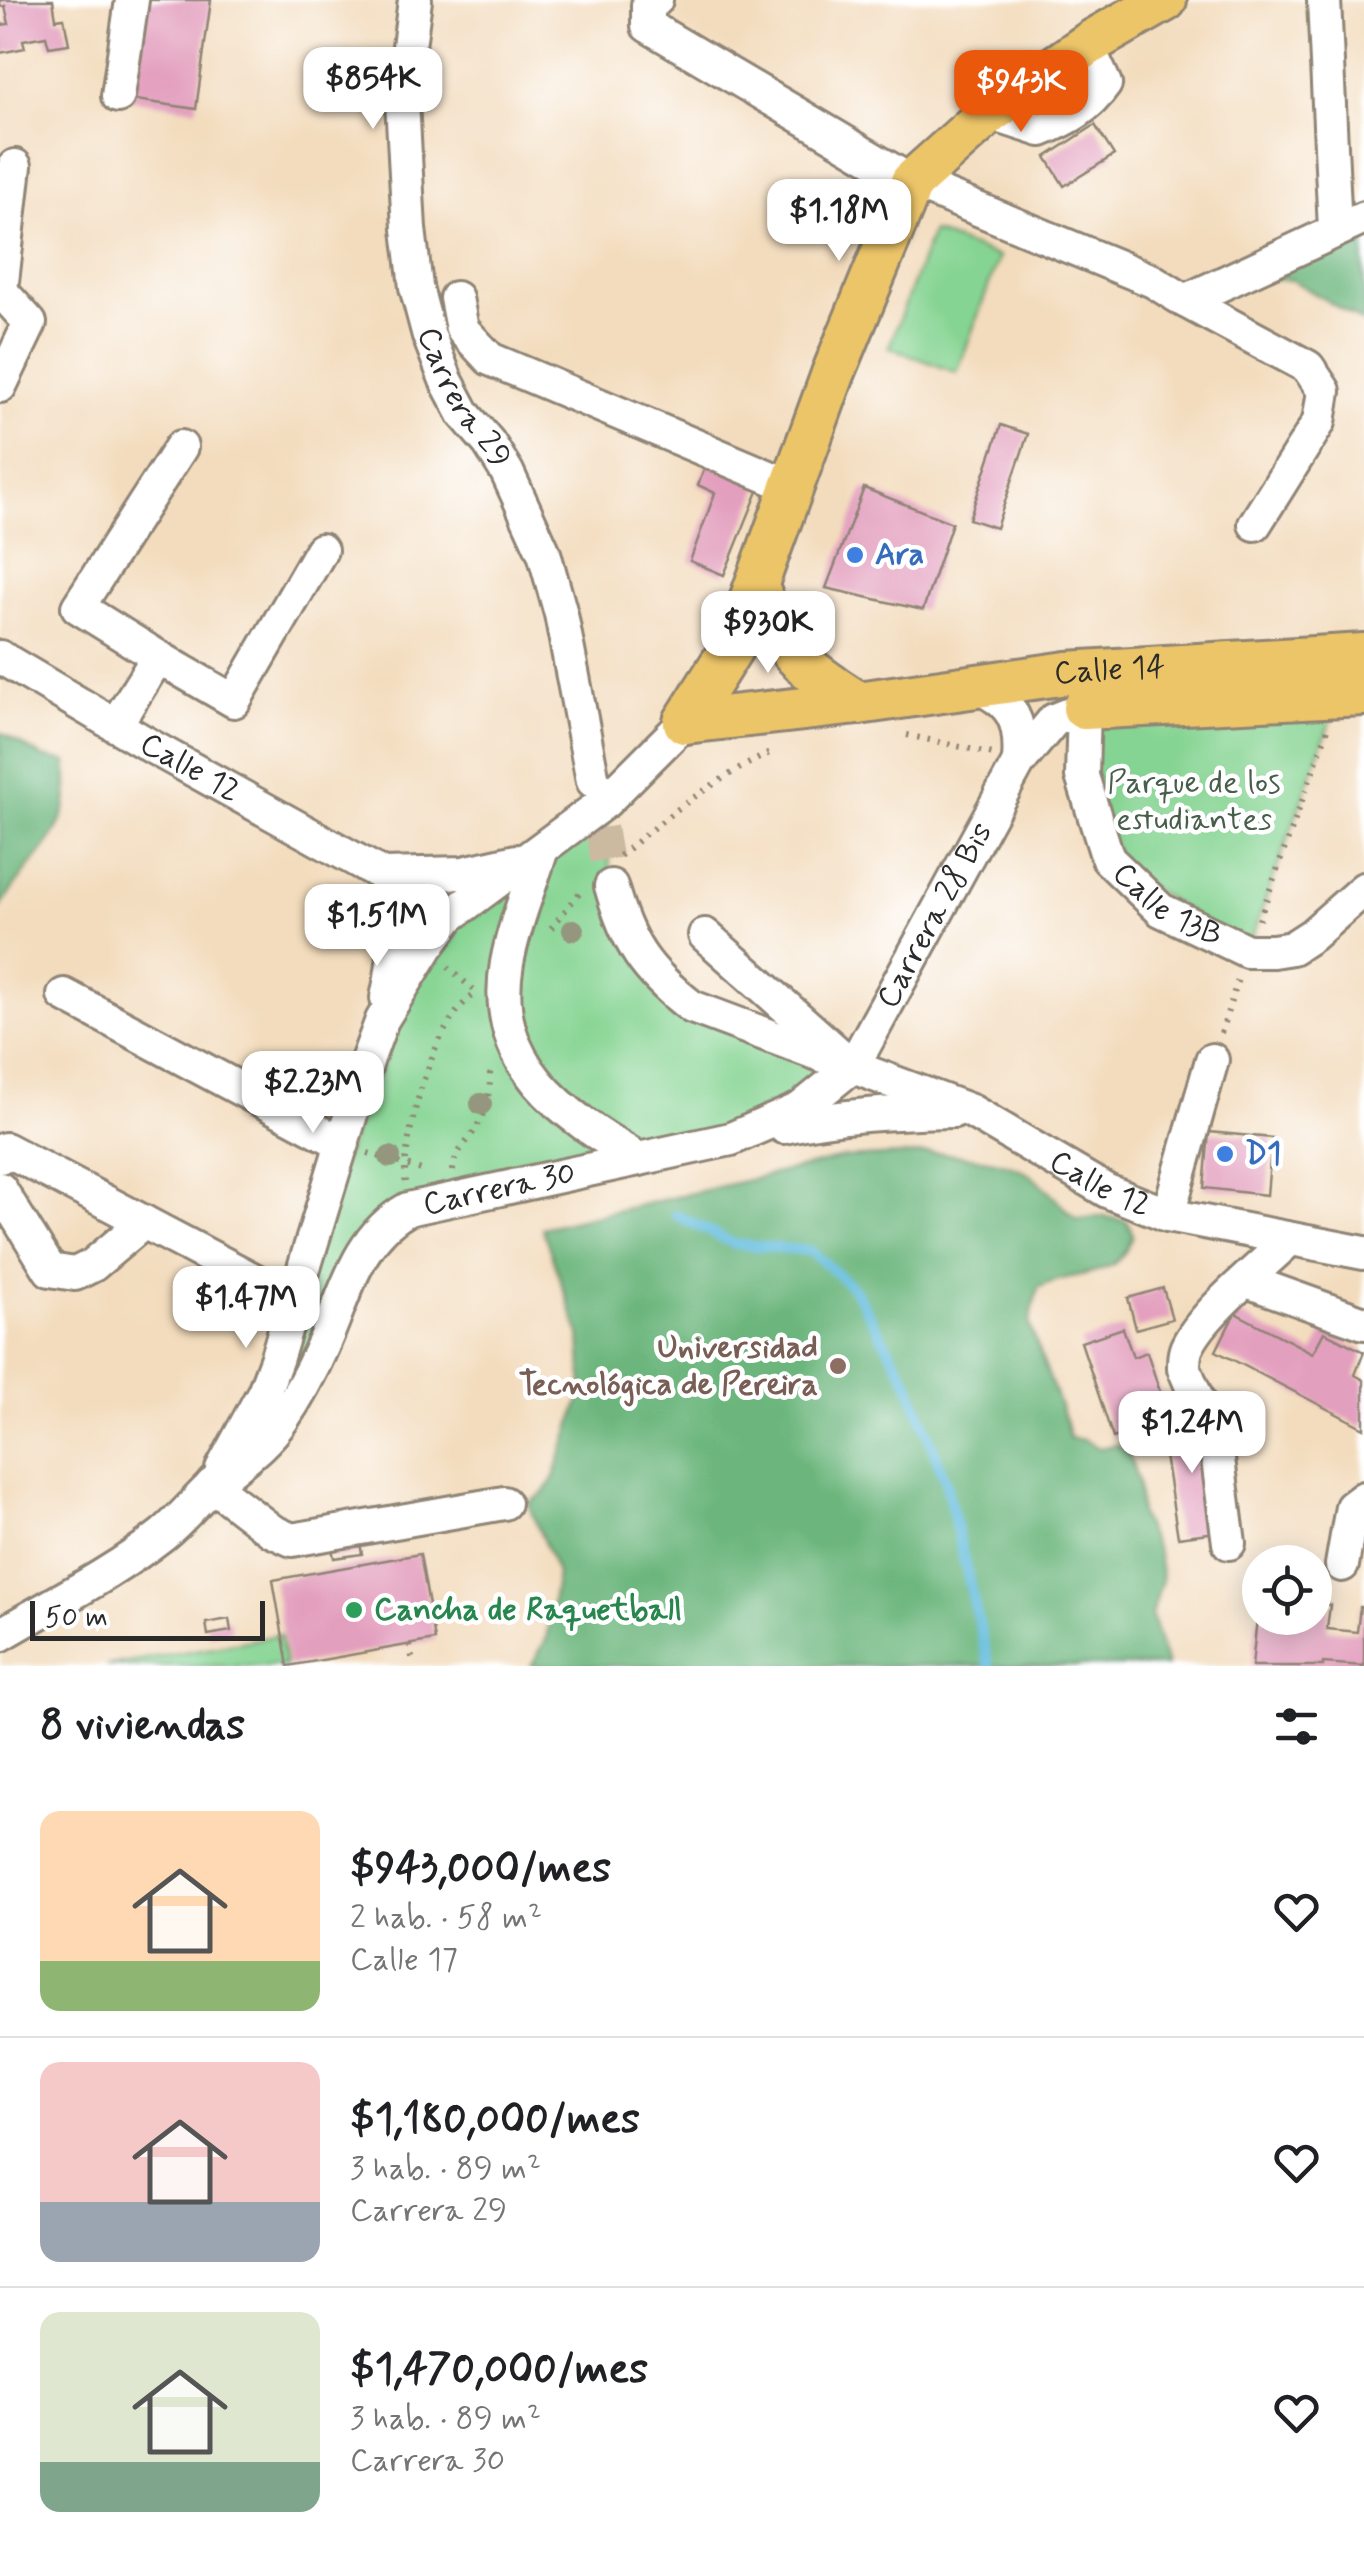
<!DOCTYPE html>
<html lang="es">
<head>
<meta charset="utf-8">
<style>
	:root { --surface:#fff; --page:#f2f2f2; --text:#202124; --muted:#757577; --line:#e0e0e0; --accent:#ea580c }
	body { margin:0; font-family:Mynerve,sans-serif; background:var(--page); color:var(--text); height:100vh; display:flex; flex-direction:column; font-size:38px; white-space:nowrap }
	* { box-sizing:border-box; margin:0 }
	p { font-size:32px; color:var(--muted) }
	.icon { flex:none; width:55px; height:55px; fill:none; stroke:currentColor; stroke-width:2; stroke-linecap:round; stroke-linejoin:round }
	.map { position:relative; height:1666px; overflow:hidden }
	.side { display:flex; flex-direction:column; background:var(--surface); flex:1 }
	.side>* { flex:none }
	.fabs { position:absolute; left:1242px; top:1545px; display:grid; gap:20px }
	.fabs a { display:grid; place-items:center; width:90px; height:90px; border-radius:50%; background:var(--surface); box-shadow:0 5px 25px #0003; font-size:50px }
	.scale { position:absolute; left:30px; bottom:25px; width:235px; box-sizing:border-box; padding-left:10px; border:5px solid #2b2b2b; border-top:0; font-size:28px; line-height:35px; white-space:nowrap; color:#2b2b2b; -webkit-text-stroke:8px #fff; paint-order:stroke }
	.price { position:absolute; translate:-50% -85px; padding:0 22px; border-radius:20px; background:#fff; color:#222; font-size:32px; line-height:65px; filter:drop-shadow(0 2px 5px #0008) }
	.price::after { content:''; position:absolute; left:50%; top:60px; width:30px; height:22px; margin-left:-15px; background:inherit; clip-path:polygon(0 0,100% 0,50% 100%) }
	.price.selected { background:var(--accent); color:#fff }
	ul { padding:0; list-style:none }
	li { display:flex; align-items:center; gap:30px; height:250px; padding:0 40px }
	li+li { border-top:2px solid var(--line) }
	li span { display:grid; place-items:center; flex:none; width:280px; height:200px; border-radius:20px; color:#555 }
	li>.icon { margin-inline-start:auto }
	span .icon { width:120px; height:120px; fill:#fffc; stroke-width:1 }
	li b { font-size:42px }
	h2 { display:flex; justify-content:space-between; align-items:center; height:120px; padding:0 40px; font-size:42px }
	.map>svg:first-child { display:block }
	.green { fill:#86d493; stroke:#58805f; stroke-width:2.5 }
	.forest { fill:#6cb67d; stroke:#4c7054; stroke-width:2.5 }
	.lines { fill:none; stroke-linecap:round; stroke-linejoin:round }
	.stream { stroke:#61bbdf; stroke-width:10 }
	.building { fill:#e39fbe }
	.minor-tunnel { stroke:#cbb9a0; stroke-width:32; stroke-dasharray:32 16; stroke-linecap:butt }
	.minor-casing { stroke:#8f8474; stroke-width:38 }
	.major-casing { stroke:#8f8474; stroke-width:48 }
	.path { stroke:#8f8474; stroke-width:6; stroke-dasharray:2.5 8; stroke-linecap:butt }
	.minor { stroke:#fff; stroke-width:32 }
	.major { stroke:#edc569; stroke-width:42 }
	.tree { fill:#94977e }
	.shop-dot { fill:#3f7fe0; stroke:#fff; stroke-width:4 }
	.education-dot { fill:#8d6e63; stroke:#fff; stroke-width:4 }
	.leisure-dot { fill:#2e9e5b; stroke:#fff; stroke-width:4 }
	.labels { text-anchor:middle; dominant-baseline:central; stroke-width:9; stroke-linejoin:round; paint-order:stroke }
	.street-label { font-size:32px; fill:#2b2b2b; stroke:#fff }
	.shop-label { font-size:32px; font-weight:bold; fill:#366cbe; stroke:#fff; text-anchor:start }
	.park-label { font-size:32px; fill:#465e4a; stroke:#fff }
	.education-label { font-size:32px; font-weight:bold; fill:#785e54; stroke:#fff; text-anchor:end }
	.leisure-label { font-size:32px; font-weight:bold; fill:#27864d; stroke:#fff; text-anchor:start }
</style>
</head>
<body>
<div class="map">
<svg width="1364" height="1666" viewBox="0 0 1364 1666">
	<rect width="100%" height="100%" fill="#fff"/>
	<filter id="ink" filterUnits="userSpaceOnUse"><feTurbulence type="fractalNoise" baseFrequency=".01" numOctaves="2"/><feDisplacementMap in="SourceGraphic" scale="20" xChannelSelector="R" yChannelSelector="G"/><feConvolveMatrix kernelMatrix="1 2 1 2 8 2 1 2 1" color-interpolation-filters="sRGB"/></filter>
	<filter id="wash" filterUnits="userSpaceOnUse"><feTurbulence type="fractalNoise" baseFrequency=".0048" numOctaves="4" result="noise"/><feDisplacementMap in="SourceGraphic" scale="40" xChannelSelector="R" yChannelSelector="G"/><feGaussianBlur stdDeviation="2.25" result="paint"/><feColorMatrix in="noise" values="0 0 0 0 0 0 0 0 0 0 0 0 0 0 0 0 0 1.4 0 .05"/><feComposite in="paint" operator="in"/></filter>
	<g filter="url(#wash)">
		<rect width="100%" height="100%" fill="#f3dcbd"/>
		<!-- green -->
		<g class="green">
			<polygon points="932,232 999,257 957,373 889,347"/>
			<polygon points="1340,695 1247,951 1108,859 1084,708"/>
			<polygon points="606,801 611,886 662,984 853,1066 800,1109 408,1209 322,1346 244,1431 316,1231 427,947"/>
			<polygon points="280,1635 285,1666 105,1666"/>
		</g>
		<!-- forest -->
		<g class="forest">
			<polygon points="1364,229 1364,323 1292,280 1218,278"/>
			<path d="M 0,732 L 43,757 L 67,762 C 66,777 69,796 65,810 C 52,849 18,874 0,909 Z"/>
			<path d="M 941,1153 C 972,1158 1013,1158 1038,1181 C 1051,1194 1063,1207 1078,1219 L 1102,1216 L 1127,1221 L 1133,1235 C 1117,1284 1076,1267 1038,1288 L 1029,1324 L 1066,1422 L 1069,1438 L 1085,1440 L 1099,1448 L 1117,1445 L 1128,1451 L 1138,1482 L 1140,1515 L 1158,1554 L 1162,1580 L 1151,1614 L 1167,1666 L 531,1666 L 546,1640 L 557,1573 L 528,1504 L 545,1492 L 554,1477 L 583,1391 L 580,1335 L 542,1228 L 843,1158 Z"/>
		</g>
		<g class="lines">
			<!-- stream -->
			<polyline class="stream" points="676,1215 734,1244 811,1251 854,1289 909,1383 945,1480 989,1666"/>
		</g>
		<g id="blocks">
			<!-- building -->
			<g class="building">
				<polygon points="0,0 53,0 56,19 64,18 69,44 49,47 46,36 23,40 25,48 0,53 0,25 9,24 5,6 0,7"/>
				<polygon points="143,0 211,0 196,109 129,99"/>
				<polygon points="1095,125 1114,155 1064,186 1046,157"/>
				<polygon points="1001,425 1028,434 996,528 969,519"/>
				<polygon points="707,462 761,484 724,575 690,561 715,493 698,485"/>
				<polygon points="864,488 952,523 923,610 826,588"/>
				<polygon points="1209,1132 1272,1138 1267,1195 1204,1188"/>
				<polygon points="1163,1288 1172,1319 1136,1329 1128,1298"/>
				<polygon points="1235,1313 1313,1353 1324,1332 1364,1352 1355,1375 1364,1380 1364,1428 1216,1351"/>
				<polygon points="1123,1328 1133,1357 1147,1352 1162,1398 1148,1402 1155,1424 1113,1438 1081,1342"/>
				<polygon points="1188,1414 1210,1430 1224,1531 1178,1537 1159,1418"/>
				<polygon points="360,1543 362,1554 334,1558 332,1548"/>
				<polygon points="420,1554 435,1640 288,1666 273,1580"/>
				<polygon points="1315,1603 1330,1605 1327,1629 1357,1632 1360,1607 1364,1607 1364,1666 1323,1663 1323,1666 1252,1666 1257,1618 1315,1618"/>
				<polygon points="229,1619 231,1631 208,1635 206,1623"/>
			</g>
		</g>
	</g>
	<g filter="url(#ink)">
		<use href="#blocks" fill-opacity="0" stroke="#8f8474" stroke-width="2.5"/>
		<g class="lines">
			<!-- minor-tunnel -->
			<polyline class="minor-tunnel" points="593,781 611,886"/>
			<!-- minor casing -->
			<g class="minor-casing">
				<g id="minor">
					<path id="s1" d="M 415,0 L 402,101 L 409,229 L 416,287 L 429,336 L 446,380 L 464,414 L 489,443 L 507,472 L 544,553 L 561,614 L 593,781"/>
					<polyline points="656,0 648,5 648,26 912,182 1153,281 1185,301 1364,218"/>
					<polyline points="1324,0 1335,230"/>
					<polyline points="118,96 132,0"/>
					<path d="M 989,113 L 1041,130 C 1069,119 1088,108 1105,84 L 1087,45"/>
					<polyline points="456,298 462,329 490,359 793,487"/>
					<polyline points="1185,301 1308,367 1324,391 1319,422 1255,524"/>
					<polyline points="0,386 30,323 1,291 15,166"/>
					<path id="s2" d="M 0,657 L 154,748 L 383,875 L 463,873 L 516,861"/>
					<polyline points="158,657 234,701 321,550"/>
					<path d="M 975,686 C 1013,702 1022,721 1019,762"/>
					<polyline points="116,724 158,657 78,607 181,447"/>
					<path d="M 541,852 C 529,889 514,925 507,963 C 489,1065 564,1115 639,1159"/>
					<path d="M 383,875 C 398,918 397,954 387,998"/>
					<path id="s3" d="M 611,886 C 627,943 645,971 692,1007 L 971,1111 L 1107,1191 L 1168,1215 L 1364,1253"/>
					<polyline points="705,935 842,1057"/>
					<polyline points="64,995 343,1144"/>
					<path d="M 784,1127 C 840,1115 896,1112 954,1111"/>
					<polyline points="0,1157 5,1149 296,1302"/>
					<polyline points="0,1189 50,1270 75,1274 93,1265 144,1222"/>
					<polyline points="1168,1215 1212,1060"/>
					<polyline points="1247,1281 1364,1323"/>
					<polyline points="222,1469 264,1392 276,1360 368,1058 382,1020 427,947 450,916 606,801 685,722"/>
					<polyline points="212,1485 272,1531 292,1540 504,1503"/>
					<path d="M 1229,1543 L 1216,1444 L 1184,1368 C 1184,1360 1184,1352 1188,1345 C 1205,1311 1261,1267 1290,1239"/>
					<polyline points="1342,1565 1352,1507 1364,1498"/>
					<path id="s4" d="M 0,1635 C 54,1603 112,1574 162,1535 C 182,1519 197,1499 216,1482 C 239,1462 264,1446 282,1420 C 297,1398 311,1372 322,1347 C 346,1295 355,1239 408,1209 L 731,1139 L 800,1109 L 853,1066 L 1019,762 L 1054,720 L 1084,708 L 1082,776 L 1108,859 L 1161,910 L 1247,951 L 1273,951 L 1292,948 L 1312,935 L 1364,889"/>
				</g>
			</g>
			<!-- major casing -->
			<g class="major-casing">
				<g id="major">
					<path d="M 757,588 C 785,652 799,666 858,703"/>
					<polyline points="1084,708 1364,694"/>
					<polyline points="685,722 736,641 833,374 912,182 989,113 1093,41 1165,0"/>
					<path id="s5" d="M 685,722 L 858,703 L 1067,673 L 1364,655"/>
				</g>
			</g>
			<!-- path -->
			<g class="path">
				<polyline points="907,735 993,754"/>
				<path d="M 620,856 C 665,816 719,776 774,751"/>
				<polyline points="1259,920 1328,729"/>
				<polyline points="551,928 581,891"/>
				<polyline points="448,967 476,992"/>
				<polyline points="1221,1033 1238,979"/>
				<polyline points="368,1153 428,1172"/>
				<path d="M 453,1171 C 454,1155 462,1148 471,1136 C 486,1114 491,1094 490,1068"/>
				<path d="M 405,1182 C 403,1136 434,1017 476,994"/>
				<polyline points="410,1645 413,1664"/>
			</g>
			<!-- minor -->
			<use href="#minor" class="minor"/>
			<!-- major -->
			<use href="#major" class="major"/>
		</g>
		<!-- trees -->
		<g class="tree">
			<circle cx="573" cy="930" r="11"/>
			<circle cx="481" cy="1104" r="11"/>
			<circle cx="390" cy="1157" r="11"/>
		</g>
	</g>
	<!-- markers -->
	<g class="shop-dot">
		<circle cx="855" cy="555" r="10"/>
		<circle cx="1225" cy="1154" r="10"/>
	</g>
	<circle class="education-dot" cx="838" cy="1366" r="10"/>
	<circle class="leisure-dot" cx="354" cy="1610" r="10"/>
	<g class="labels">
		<!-- street labels -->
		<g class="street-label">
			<text stroke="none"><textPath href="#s1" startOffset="410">Carrera 29</textPath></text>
			<text stroke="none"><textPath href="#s5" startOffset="428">Calle 14</textPath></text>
			<text stroke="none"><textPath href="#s2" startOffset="220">Calle 12</textPath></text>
			<text stroke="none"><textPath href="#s4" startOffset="1745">Calle 13B</textPath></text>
			<text stroke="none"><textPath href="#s4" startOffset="1252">Carrera 28 Bis</textPath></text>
			<text stroke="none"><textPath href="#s3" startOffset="595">Calle 12</textPath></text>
			<text stroke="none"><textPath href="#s4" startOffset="700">Carrera 30</textPath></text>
		</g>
		<!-- shop labels -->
		<g class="shop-label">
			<text x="875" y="555">Ara</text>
			<text x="1245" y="1154">D1</text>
		</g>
		<!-- park labels -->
		<g class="park-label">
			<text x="1194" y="783">Parque de los<tspan x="1194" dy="37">estudiantes</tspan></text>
		</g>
		<!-- education labels -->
		<g class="education-label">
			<text x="818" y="1348">Universidad<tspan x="818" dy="37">Tecnológica de Pereira</tspan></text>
		</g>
		<!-- leisure labels -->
		<g class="leisure-label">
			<text x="374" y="1610">Cancha de Raquetball</text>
		</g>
	</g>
</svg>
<div class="fabs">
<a><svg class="icon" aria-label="locate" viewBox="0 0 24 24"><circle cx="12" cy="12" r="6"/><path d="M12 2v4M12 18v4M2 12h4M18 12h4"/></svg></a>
</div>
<div class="scale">50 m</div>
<b class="price" style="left:373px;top:132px">$854K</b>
<b class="price selected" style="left:1021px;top:135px">$943K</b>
<b class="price" style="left:839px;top:264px">$1.18M</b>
<b class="price" style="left:768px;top:676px">$930K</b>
<b class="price" style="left:377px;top:969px">$1.51M</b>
<b class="price" style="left:313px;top:1136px">$2.23M</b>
<b class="price" style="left:246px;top:1351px">$1.47M</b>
<b class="price" style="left:1192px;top:1476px">$1.24M</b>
</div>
<section class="side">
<h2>8 viviendas<svg class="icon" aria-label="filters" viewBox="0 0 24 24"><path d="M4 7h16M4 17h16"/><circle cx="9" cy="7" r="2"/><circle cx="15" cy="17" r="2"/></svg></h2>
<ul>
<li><span style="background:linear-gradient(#ffd9b3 75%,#8fb573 0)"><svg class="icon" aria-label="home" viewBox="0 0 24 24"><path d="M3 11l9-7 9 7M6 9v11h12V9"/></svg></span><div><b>$943,000/mes</b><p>2 hab. · 58 m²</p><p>Calle 17</p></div><svg class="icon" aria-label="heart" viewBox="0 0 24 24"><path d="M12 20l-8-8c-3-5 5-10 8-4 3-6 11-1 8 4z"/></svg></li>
<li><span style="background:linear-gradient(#f6c9c9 70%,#9aa5b1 0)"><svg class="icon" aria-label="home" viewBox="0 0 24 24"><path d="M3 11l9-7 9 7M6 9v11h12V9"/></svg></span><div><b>$1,180,000/mes</b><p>3 hab. · 89 m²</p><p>Carrera 29</p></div><svg class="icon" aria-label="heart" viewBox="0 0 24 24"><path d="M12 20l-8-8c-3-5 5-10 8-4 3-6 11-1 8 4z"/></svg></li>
<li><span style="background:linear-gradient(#dfe7d0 75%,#7fa58c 0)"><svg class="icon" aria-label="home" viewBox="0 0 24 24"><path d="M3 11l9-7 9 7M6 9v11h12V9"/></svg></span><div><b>$1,470,000/mes</b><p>3 hab. · 89 m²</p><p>Carrera 30</p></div><svg class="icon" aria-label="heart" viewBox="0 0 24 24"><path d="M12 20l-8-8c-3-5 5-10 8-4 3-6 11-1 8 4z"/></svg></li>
</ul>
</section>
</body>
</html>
